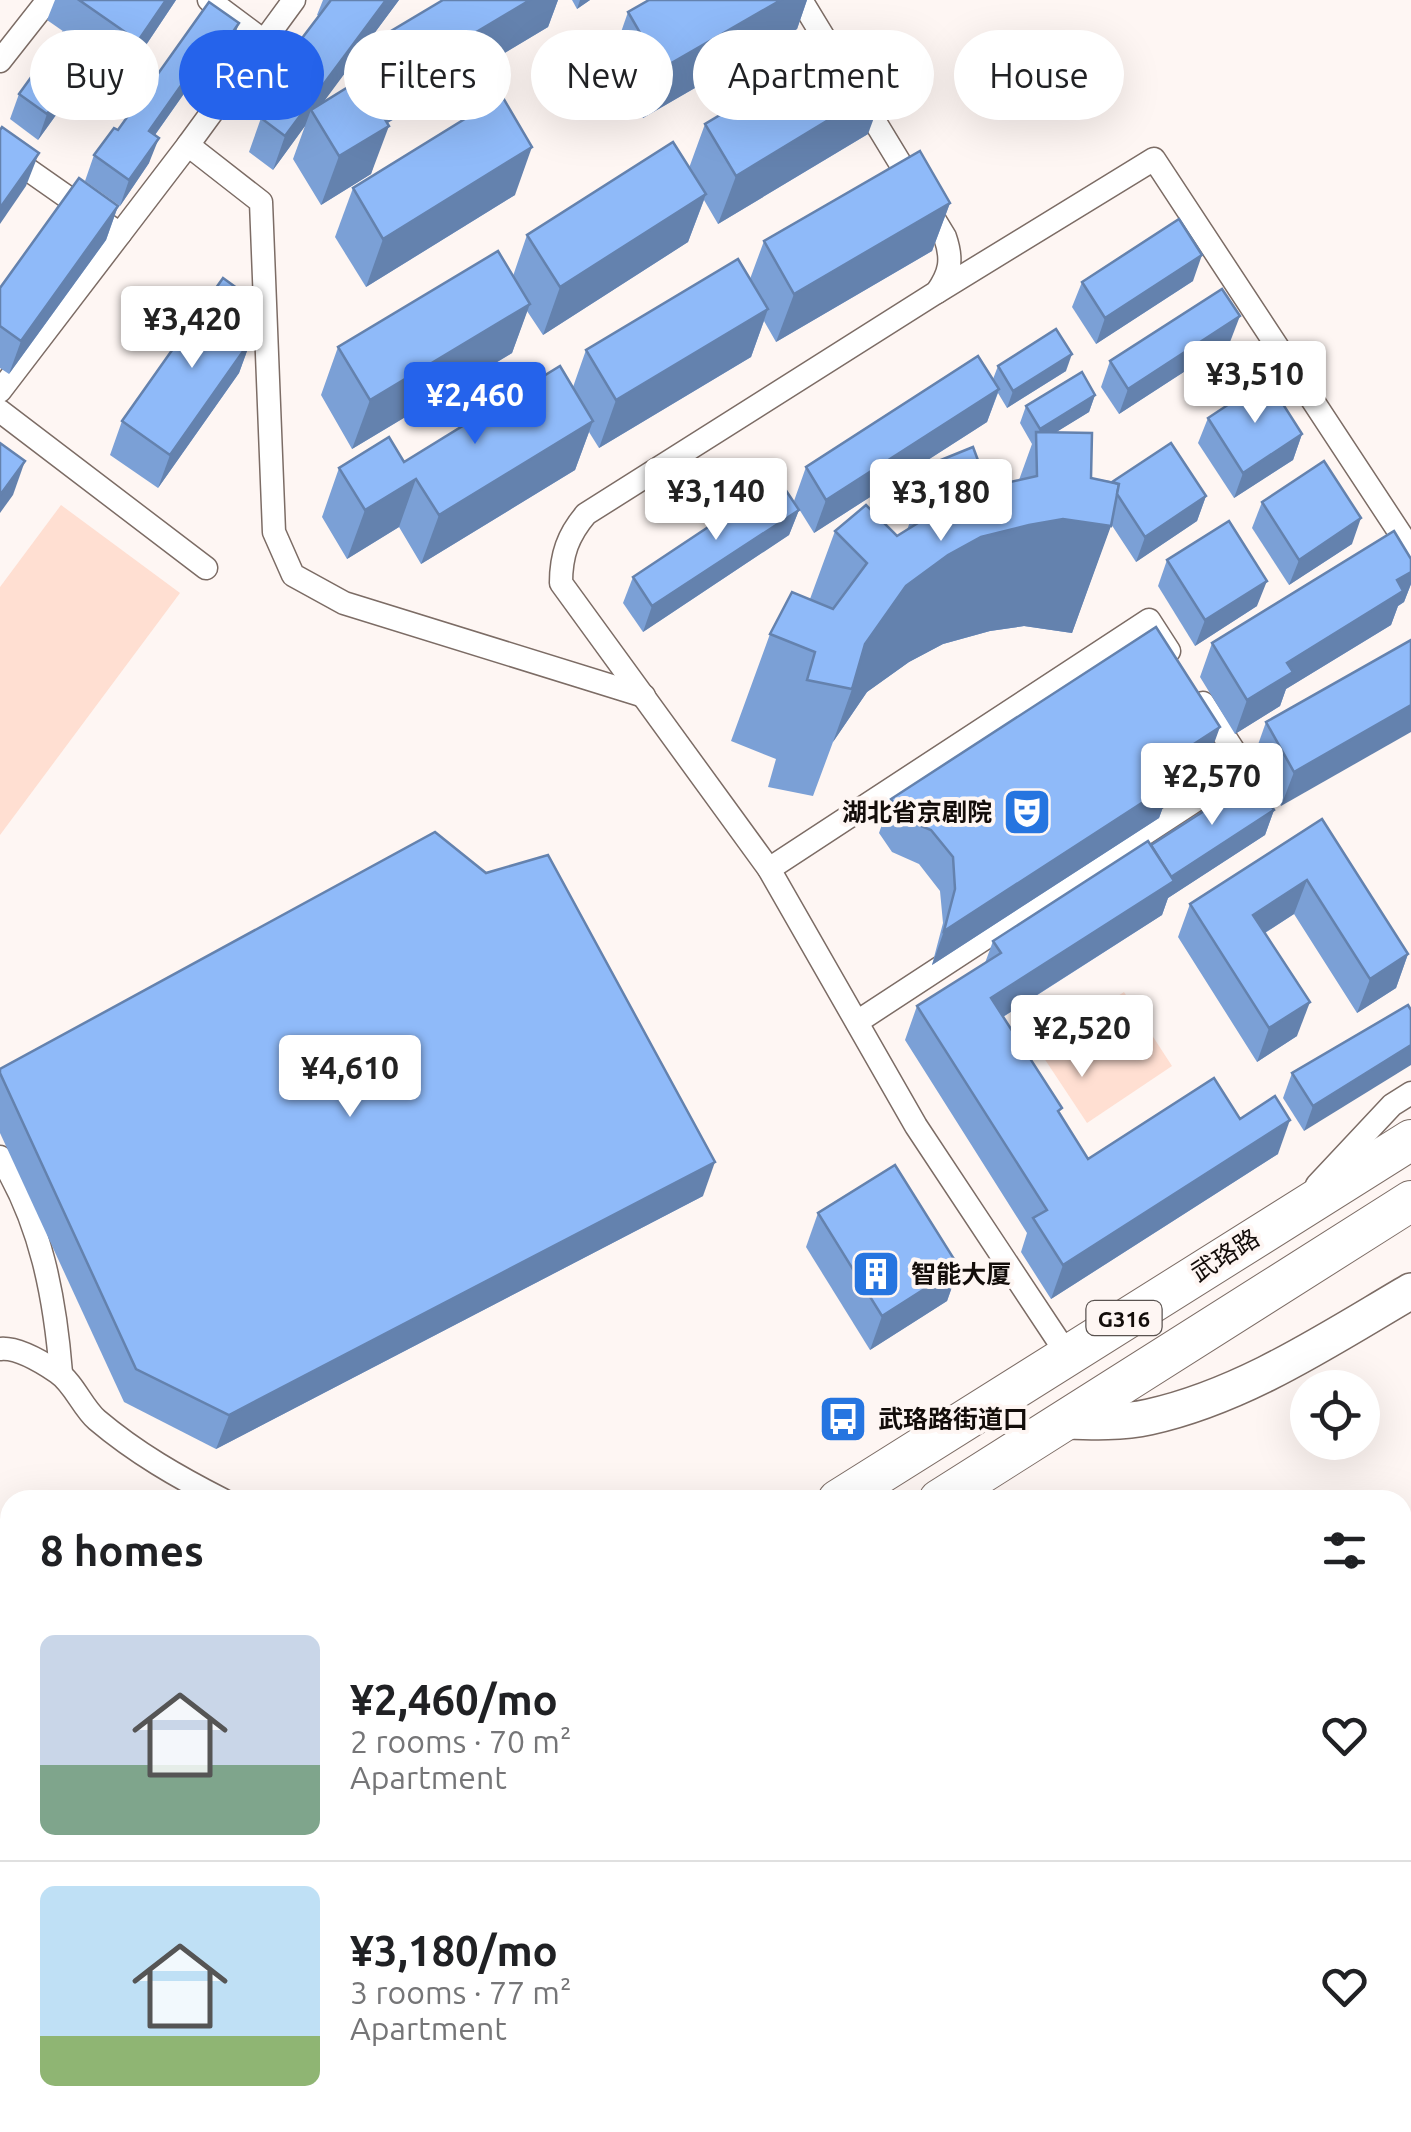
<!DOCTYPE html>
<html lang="en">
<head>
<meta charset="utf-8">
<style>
	:root { --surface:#fff; --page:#f6f6f6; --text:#202124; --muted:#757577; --line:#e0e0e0; --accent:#2563eb }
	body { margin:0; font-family:Ubuntu,"Noto Sans SC",sans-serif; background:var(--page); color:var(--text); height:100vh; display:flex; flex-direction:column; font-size:38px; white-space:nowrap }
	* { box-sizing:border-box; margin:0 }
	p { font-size:32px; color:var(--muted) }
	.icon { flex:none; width:55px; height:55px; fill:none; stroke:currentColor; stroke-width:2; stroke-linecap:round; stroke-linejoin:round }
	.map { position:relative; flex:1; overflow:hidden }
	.drawer { position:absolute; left:0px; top:1490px; width:1412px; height:642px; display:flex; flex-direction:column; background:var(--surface); border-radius:30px 30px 0 0; box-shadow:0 10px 40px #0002 }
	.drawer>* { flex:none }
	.top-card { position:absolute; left:30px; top:30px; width:1352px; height:90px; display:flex; gap:20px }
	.fabs { position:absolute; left:1290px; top:1370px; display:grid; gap:20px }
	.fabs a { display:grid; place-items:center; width:90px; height:90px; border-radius:50%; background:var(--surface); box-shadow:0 10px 40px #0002; font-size:50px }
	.price { position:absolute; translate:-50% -85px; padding:0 22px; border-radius:10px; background:#fff; color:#222; font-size:32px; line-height:65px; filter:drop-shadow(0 2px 5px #0008) }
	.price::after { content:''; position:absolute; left:50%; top:60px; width:30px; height:22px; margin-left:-15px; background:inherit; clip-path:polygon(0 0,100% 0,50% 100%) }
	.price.current { background:var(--accent); color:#fff }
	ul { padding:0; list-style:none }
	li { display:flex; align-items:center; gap:30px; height:250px; padding:0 40px }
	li+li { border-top:2px solid var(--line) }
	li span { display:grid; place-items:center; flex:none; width:280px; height:200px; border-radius:15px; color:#555 }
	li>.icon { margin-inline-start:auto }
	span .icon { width:120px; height:120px; fill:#fffc; stroke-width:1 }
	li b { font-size:42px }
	h2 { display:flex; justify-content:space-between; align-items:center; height:120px; padding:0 40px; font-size:42px }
	.pill { padding:0 35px; border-radius:45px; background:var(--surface); box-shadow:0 10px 40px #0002; font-size:35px; line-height:90px }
	.pill.current { background:var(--accent); color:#fff }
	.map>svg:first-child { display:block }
	.green { fill:#ffdfd2 }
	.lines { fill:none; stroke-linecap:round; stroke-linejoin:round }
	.street-casing { stroke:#7c6c65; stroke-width:25 }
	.primary-casing { stroke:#7c6c65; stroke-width:38 }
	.highway-casing { stroke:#7c6c65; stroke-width:42 }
	.street { stroke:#fff; stroke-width:22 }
	.primary { stroke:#fff; stroke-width:35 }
	.highway { stroke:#fff; stroke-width:40 }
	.wall { fill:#7ba0d6 }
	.shaded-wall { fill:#6482ae }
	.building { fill:#8fbaf9; stroke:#6482ae; stroke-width:2.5 }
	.labels { text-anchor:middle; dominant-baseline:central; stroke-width:8; stroke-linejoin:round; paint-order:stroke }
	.shield { fill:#fef6f3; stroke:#5a5350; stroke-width:2.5 }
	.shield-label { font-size:22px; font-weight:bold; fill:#130d0a }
	.poi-label { font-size:25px; font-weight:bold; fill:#130d0a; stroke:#fef6f3; text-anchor:start }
	.street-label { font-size:25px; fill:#130d0a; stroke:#fef6f3 }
</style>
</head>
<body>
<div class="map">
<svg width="1411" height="2132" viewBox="0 0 1411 2132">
	<rect width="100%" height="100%" fill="#fef6f3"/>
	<!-- green -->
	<g class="green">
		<polygon points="61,505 180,593 0,835 0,587"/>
		<polygon points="1124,992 1172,1066 1087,1123 1038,1049"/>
	</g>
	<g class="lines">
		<!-- street casing -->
		<g class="street-casing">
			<g id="street">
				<polyline points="209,0 264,41"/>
				<path d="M 801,0 L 945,237 C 953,260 950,273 937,292 L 586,514 C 568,535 561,555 561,583 L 769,869 L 916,1126 L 1067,1354"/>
				<polyline points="0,61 48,0"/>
				<polyline points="188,145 294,0"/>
				<polyline points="0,150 120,234 188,145 261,202 274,532 293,575 344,603 644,696"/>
				<polyline points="937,292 1154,159 1411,550"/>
				<polyline points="0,391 120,234"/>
				<polyline points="0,411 206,568"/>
				<polyline points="769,869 1149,620 1169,651"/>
				<polyline points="857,1022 1245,768 1203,703"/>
				<path d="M 0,1157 C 41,1222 55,1298 61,1373"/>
				<polyline points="1317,1185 1392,1105 1411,1093"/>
				<path d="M 0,1349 C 17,1347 42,1362 57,1372 C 74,1383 82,1407 97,1420 C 136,1453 178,1477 223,1500"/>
				<polyline points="360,2122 366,2132"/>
				<polyline points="691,2132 693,2122"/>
			</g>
		</g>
		<!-- primary casing -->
		<g class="primary-casing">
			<g id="primary">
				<path d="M 1065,1421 C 1093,1422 1122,1423 1149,1417 C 1244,1396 1329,1339 1411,1291"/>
				<polyline points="0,1999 10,1992"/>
				<polyline points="20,2132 35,2122"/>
			</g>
		</g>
		<!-- highway casing -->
		<g class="highway-casing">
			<g id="highway">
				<polyline points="838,1500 1411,1140"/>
				<polyline points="939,1500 1411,1201"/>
				<polyline points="0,2050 10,2043"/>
				<polyline points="0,2094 10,2087"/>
			</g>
		</g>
		<!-- street -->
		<use href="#street" class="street"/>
		<!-- primary -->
		<use href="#primary" class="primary"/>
		<!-- highway -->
		<use href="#highway" class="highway"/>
	</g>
	<!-- wall -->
	<g class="wall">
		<polygon points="55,0 176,0 126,75 47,20"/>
		<polygon points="323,0 399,0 322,103 362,81 376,40 443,0 558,0 548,27 387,123 371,174 321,205 293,159 305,126 273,170 249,152 261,118 281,91 278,88 290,54 319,16 317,15"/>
		<polygon points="572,0 590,0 577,9"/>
		<polygon points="649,0 807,0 797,29 643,118 611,61 628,12"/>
		<polygon points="209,2 230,49 204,85 195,78 155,135 149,163 120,206 85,181 94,155 118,130"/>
		<polygon points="82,79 38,140 10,119 19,94"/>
		<polygon points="705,124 868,134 718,224 704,200 688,242 543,335 527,311 512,353 352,449 321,395 338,347 513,276 527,235 689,168"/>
		<polygon points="353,188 515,195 366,287 335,237"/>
		<polygon points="950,203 932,251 776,342 764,321 751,357 599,448 589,432 575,470 421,564 399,527 347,559 322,517 339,468 404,462 573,387 586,350 750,279 764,241"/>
		<polygon points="118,206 106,240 9,374 0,368 0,288"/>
		<polygon points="1193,281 1096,344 1072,307 1082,282"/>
		<polygon points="252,299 240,332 251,340 239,373 158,488 110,455 122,421"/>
		<polygon points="1230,342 1119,414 1101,387 1110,361"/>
		<polygon points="998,366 1066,371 1007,408 998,393 987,422 814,533 794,501 806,467 993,379"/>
		<polygon points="1095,395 1089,412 1056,432 1091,478 1206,496 1197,521 1136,562 1111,524 1072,633 1024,626 990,631 943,644 909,662 867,692 833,742 813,796 768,787 776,759 731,741 770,634 810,599 835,531 897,536 907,530 931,464 988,487 1019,480 1032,444 1020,423 1026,406"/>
		<polygon points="1208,418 1302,434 1293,460 1234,498 1198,443"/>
		<polygon points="1262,502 1352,544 1289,585 1252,528"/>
		<polygon points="799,510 789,535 643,632 623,603 633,577"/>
		<polygon points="1411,559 1411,584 1404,602 1398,606 1391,625 1286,689 1280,706 1235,734 1200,677 1212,643"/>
		<polygon points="1167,560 1257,606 1195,646 1158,586"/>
		<polygon points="1411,640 1281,806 1254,756 1266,722"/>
		<polygon points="1208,760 1171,785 1159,818 932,965 943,923 940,891 919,864 892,852 879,833 891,799"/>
		<polygon points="1274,810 1265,835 1168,898 1162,915 1003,1017 1060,1114 1088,1159 1240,1119 1278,1154 1051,1299 1021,1252 1027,1233 905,1040 917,1006 985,963 993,941 1151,845"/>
		<polygon points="1322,819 1408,954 1396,988 1357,1013 1294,914 1265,933 1297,1036 1257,1062 1178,937 1190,904"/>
		<polygon points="1408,1005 1304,1131 1283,1098 1292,1073"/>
		<polygon points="0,1069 703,1196 216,1449 124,1402 0,1133"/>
		<polygon points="818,1213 959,1267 947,1301 870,1350 806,1247"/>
		<polygon points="10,1691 10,1754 0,1739 0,1708 5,1695"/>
		<polygon points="179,2122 333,2122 319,2132 180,2132 177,2127"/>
	</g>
	<!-- shaded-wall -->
	<g class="shaded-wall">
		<polygon points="166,0 176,0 126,75 138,41"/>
		<polygon points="386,0 399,0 314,115 311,110 305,126 273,170 285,136"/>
		<polygon points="530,0 558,0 548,27 381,127 399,78"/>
		<polygon points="580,0 590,0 577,9"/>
		<polygon points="781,0 807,0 797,29 643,118 661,69"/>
		<polygon points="239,23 230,49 204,85 214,59"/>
		<polygon points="91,53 82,79 38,140 47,114"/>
		<polygon points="204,53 195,78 140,156 149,131"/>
		<polygon points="886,85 868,134 718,224 736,176"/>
		<polygon points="389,126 371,174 321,205 339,156"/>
		<polygon points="159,138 149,163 120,206 129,180"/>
		<polygon points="532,147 515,195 366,287 383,239"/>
		<polygon points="39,153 26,186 0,224 0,208"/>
		<polygon points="706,194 688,242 543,335 560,287"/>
		<polygon points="950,203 932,251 776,342 794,294"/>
		<polygon points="118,206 106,240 9,374 21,341"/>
		<polygon points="1202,255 1193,281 1096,344 1105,318"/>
		<polygon points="252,299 239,332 232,326"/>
		<polygon points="530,304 512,353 352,449 370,400"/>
		<polygon points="768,309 751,357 599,448 616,400"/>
		<polygon points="1240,316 1230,342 1119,414 1128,389"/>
		<polygon points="251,340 239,373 158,488 170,455"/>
		<polygon points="1072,354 1066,371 1007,408 1013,391"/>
		<polygon points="999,389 987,422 814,533 826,500"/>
		<polygon points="1095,395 1089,412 1037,444 1037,438 1040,429"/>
		<polygon points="593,421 575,470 421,564 439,515"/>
		<polygon points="1302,434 1293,460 1234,498 1243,473"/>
		<polygon points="25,461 13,495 0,513 0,495"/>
		<polygon points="416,479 399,527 347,559 365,510"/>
		<polygon points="1206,496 1197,521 1136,562 1145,537"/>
		<polygon points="799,510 789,535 643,632 652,606"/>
		<polygon points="1361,518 1352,544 1289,585 1299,560"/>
		<polygon points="1063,519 1111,526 1072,633 1024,626 990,631 943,644 909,662 867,692 833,742 852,689 865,644 906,586 948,555 981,537 1029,525"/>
		<polygon points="1411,572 1411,584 1404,602 1398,606 1391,625 1286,689 1280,706 1235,734 1247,700 1287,663 1397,580"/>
		<polygon points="1267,581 1257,606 1195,646 1205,620"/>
		<polygon points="1411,705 1411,732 1281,806 1294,772"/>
		<polygon points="1220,727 1208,760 1171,785 1159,818 932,965 944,931 1160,766"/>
		<polygon points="1274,810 1265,835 1168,898 1162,915 979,1032 991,998 1166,880"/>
		<polygon points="1307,880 1294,914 1241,948 1253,915"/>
		<polygon points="1408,954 1396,988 1357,1013 1370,979"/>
		<polygon points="1310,1002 1297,1036 1257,1062 1269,1028"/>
		<polygon points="1411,1045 1411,1065 1304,1131 1313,1106"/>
		<polygon points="1290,1120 1278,1154 1051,1299 1063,1265"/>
		<polygon points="715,1162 703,1196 216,1449 229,1415"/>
		<polygon points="959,1267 947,1301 870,1350 882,1316"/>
		<polygon points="252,2122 270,2122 267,2132 237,2132"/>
		<polygon points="281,2122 333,2122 319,2132 278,2132"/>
	</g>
	<!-- building -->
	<g class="building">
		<polygon points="79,0 166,0 138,41"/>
		<polygon points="331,0 386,0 285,136 261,118 302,63 290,54"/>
		<polygon points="443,0 530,0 399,78 376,40"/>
		<polygon points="649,0 781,0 661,69 628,12"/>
		<polygon points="209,2 239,23 214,59 204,53 149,131 159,138 129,180 94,155 114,128 118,130"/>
		<polygon points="63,33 91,53 47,114 19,94"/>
		<polygon points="855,34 886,85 736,176 705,124"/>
		<polygon points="361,79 389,126 339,156 311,110"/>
		<polygon points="502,96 532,147 383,239 353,188"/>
		<polygon points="2,127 39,153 0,208 0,130"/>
		<polygon points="673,142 706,194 560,287 527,235"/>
		<polygon points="920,151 950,203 794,294 764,241"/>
		<polygon points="79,178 118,206 21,341 0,326 0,288"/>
		<polygon points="1179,219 1202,255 1105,318 1082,282"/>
		<polygon points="498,251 530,304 370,400 338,347"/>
		<polygon points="738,259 768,309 616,400 586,350"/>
		<polygon points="223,278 252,299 232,326 251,340 170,455 122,421"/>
		<polygon points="1222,289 1240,316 1128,389 1110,361"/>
		<polygon points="1056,329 1072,354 1013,391 998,366"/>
		<polygon points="978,356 999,389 826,500 806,467"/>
		<polygon points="560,366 593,421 439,515 416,479 365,510 339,468 389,437 404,462"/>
		<polygon points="1082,372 1095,395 1040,429 1026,406"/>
		<polygon points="1267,379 1302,434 1243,473 1208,418"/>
		<polygon points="1036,432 1092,433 1091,478 1119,484 1111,526 1063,519 1029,525 981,537 948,555 906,586 865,644 852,689 807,680 815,652 770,634 792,592 833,609 867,563 835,531 866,505 897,536 947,505 931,464 973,447 988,487 1037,476"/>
		<polygon points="0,443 25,461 0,495"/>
		<polygon points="1171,443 1206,496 1145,537 1117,494 1119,484 1112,482"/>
		<polygon points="1324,461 1361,518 1299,560 1262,502"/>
		<polygon points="779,480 799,510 652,606 633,577"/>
		<polygon points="1229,521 1267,581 1205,620 1167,560"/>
		<polygon points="1394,531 1411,559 1411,572 1397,580 1403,591 1287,663 1293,672 1247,700 1212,643"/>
		<polygon points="1156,627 1220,727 1160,766 1171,784 944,931 955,889 953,857 931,830 904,819 891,799"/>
		<polygon points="1411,640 1411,705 1294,772 1266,722"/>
		<polygon points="1254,779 1274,810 1171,877 1151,845"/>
		<polygon points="1322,819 1408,954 1370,979 1307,880 1253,915 1310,1002 1269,1028 1190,904"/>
		<polygon points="435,832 486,873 548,855 715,1162 229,1415 136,1369 0,1073 0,1069"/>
		<polygon points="1148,841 1174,881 991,998 1062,1108 1058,1111 1088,1159 1214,1078 1240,1119 1275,1096 1290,1120 1063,1265 1033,1218 1047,1210 917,1006 1001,953 993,941"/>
		<polygon points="1408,1005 1411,1010 1411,1045 1313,1106 1292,1073"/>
		<polygon points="895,1165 959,1267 882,1316 818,1213"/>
		<polygon points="223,2122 252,2122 237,2132 229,2132"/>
		<polygon points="756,2122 893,2122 891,2132 753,2132"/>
	</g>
	<!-- icons -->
	<defs>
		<g id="theatre-square" transform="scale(2.5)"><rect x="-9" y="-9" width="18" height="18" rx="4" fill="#2675e0" stroke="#fef6f3"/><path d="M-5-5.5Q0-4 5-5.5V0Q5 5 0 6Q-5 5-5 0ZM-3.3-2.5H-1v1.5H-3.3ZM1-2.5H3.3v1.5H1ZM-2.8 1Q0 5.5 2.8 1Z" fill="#fff"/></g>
		<g id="building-square" transform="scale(2.5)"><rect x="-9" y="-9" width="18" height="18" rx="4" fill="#2675e0" stroke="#fef6f3"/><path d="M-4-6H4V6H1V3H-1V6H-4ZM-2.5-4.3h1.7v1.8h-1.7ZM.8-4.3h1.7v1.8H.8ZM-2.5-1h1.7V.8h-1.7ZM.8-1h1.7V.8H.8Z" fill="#fff"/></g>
		<g id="bus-square" transform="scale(2.5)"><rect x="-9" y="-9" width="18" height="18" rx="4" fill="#2675e0" stroke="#fef6f3"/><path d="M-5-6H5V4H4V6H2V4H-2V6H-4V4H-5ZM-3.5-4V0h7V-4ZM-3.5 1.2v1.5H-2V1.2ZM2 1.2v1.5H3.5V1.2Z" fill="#fff"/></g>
	</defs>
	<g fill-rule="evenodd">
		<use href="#theatre-square" x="1027" y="812"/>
		<use href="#building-square" x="876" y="1274"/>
		<use href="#bus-square" x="843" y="1419"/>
	</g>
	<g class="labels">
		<!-- shield labels -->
		<rect class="shield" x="1086.5" y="1301" width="75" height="34" rx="8"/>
		<g class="shield-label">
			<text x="1124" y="1318">G316</text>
		</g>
		<!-- poi labels -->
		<g class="poi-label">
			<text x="992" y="812" text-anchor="end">湖北省京剧院</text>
			<text x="911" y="1274">智能大厦</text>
			<text x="878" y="1419">武珞路街道口</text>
		</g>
		<!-- street labels -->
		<g class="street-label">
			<text transform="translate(1225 1255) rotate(-32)">武珞路</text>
		</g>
	</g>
</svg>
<div class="fabs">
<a><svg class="icon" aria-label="locate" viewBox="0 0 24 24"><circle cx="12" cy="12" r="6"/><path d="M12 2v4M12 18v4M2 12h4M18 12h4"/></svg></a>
</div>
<b class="price" style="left:192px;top:371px">¥3,420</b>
<b class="price" style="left:1255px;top:426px">¥3,510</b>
<b class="price current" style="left:475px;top:447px">¥2,460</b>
<b class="price" style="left:716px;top:543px">¥3,140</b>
<b class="price" style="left:941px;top:544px">¥3,180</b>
<b class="price" style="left:1212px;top:828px">¥2,570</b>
<b class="price" style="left:1082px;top:1080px">¥2,520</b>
<b class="price" style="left:350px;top:1120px">¥4,610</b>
<div class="top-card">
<a class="pill">Buy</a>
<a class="pill current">Rent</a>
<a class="pill">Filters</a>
<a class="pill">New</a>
<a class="pill">Apartment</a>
<a class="pill">House</a>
</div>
<section class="drawer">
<h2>8 homes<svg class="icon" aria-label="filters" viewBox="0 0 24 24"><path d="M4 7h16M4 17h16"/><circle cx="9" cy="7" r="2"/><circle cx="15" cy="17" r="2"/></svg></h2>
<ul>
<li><span style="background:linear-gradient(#c9d6e8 65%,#7fa58c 0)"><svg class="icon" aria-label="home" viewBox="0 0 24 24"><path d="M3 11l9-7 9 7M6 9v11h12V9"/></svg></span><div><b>¥2,460/mo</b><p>2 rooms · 70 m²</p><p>Apartment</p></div><svg class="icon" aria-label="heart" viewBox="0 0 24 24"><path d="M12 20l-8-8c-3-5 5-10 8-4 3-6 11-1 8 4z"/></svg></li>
<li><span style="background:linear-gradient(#bfe0f5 75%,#8fb573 0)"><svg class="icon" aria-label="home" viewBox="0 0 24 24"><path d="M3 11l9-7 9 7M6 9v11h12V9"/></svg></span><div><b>¥3,180/mo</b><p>3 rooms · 77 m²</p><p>Apartment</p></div><svg class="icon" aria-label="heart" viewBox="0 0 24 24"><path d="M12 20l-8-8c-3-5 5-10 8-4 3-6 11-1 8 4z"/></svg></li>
</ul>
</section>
</div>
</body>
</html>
